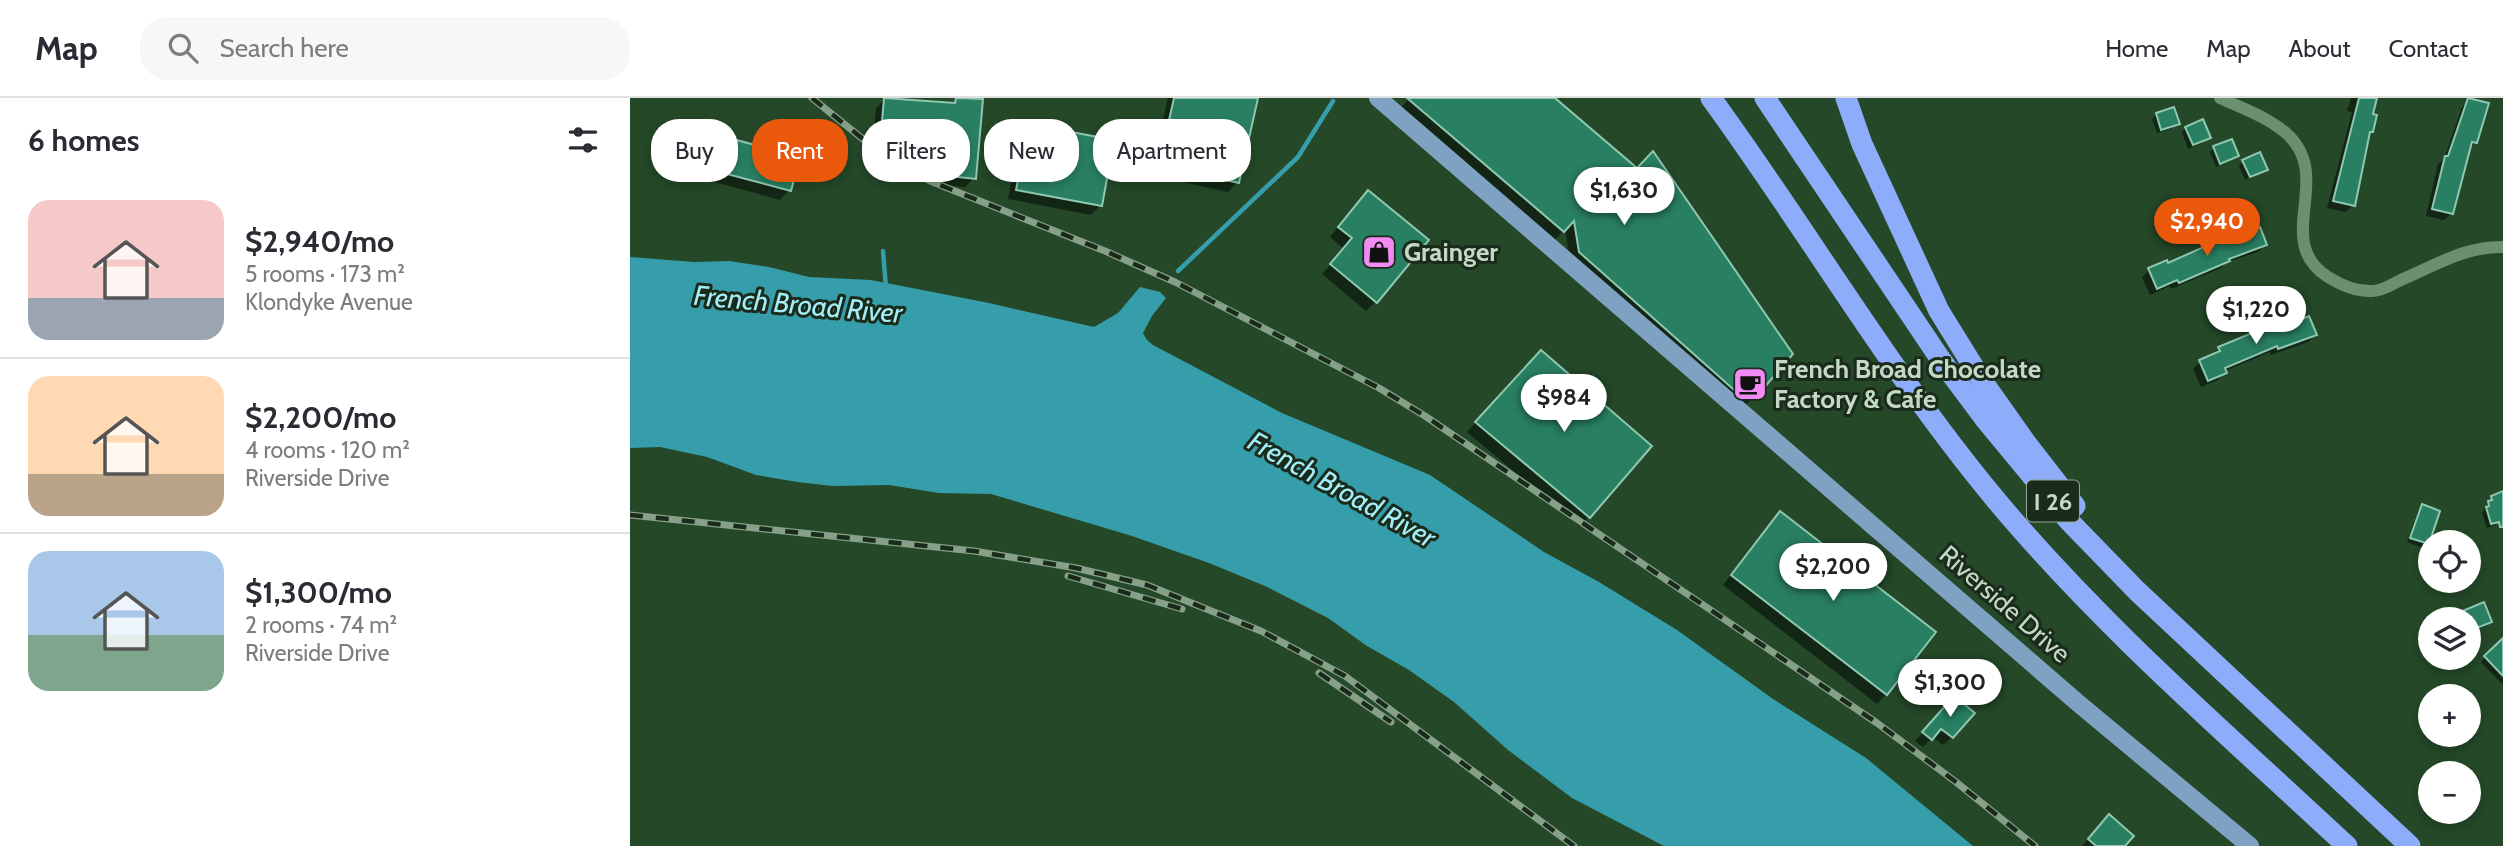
<!DOCTYPE html>
<html lang="en">
<head>
<meta charset="utf-8">
<style>
	:root { --surface:#fff; --page:#f7f7f7; --text:#2b2b33; --muted:#7c7c81; --line:#e1e1e2; --accent:#ea580c }
	body { margin:0; font-family:Cabin,sans-serif; background:var(--page); color:var(--text); height:100vh; display:flex; flex-direction:column; font-size:26px; white-space:nowrap }
	* { box-sizing:border-box; margin:0 }
	p { font-size:23px; color:var(--muted) }
	.icon { flex:none; width:38px; height:38px; fill:none; stroke:currentColor; stroke-width:2; stroke-linecap:round; stroke-linejoin:round }
	.map { position:relative; flex:1; overflow:hidden }
	.drawer { display:flex; flex-direction:column; background:var(--surface); width:630px }
	.drawer>* { flex:none }
	.hud { position:absolute; left:21px; top:21px; width:665px; height:63px; display:flex; gap:14px }
	.controls { position:absolute; left:1788px; top:432px; display:grid; gap:14px }
	.controls a { display:grid; place-items:center; width:63px; height:63px; border-radius:50%; background:var(--surface); box-shadow:0 4px 10px #0003; font-size:35px }
	.price { position:absolute; translate:-50% -60px; padding:0 16px; border-radius:24px; background:#fff; color:#222; font-size:23px; line-height:46px; filter:drop-shadow(0 2px 4px #0008) }
	.price::after { content:''; position:absolute; left:50%; top:42px; width:21px; height:16px; margin-left:-10px; background:inherit; clip-path:polygon(0 0,100% 0,50% 100%) }
	.price.on { background:var(--accent); color:#fff }
	ul { padding:0; list-style:none }
	li { display:flex; align-items:center; gap:21px; height:175px; padding:0 28px }
	li+li { border-top:2px solid var(--line) }
	li span { display:grid; place-items:center; flex:none; width:196px; height:140px; border-radius:21px; color:#555 }
	li>.icon { margin-inline-start:auto }
	span .icon { width:84px; height:84px; fill:#fffc; stroke-width:1 }
	li b { font-size:30px }
	h2 { display:flex; justify-content:space-between; align-items:center; height:84px; padding:0 28px; font-size:30px }
	.pill { padding:0 24px; border-radius:28px; background:var(--surface); box-shadow:0 4px 10px #0003; font-size:24px; line-height:63px }
	.pill.on { background:var(--accent); color:#fff }
	header { display:flex; align-items:center; gap:42px; box-sizing:border-box; height:98px; padding:0 35px; background:var(--surface); border-bottom:2px solid var(--line) }
	header strong { font-size:33px }
	nav { display:flex; gap:38px; margin-inline-start:auto; font-size:24px }
	.search { width:490px; height:63px; background:var(--page); display:flex; align-items:center; gap:18px; box-sizing:border-box; padding:0 24px; border-radius:28px; color:var(--muted); font-size:26px }
	main { display:flex; flex:1; min-height:0 }
	.map>svg:first-child { display:block }
	.water { fill:#369eaa }
	.shadow { fill:#0007 }
	.lines { fill:none; stroke-linecap:round; stroke-linejoin:round }
	.stream { stroke:#369eaa; stroke-width:4.5 }
	.building { fill:#297f62; stroke:#8fc8b0; stroke-width:2 }
	.minor { stroke:#6a906d; stroke-width:12 }
	.major { stroke:#7fa1c2; stroke-width:18 }
	.highway { stroke:#8dadfb; stroke-width:21 }
	.rail-casing { stroke:#87a189; stroke-width:7 }
	.rail { stroke:#1a2a1b; stroke-width:4.5; stroke-dasharray:13; stroke-linecap:butt }
	.labels { text-anchor:middle; dominant-baseline:central; stroke-width:6; stroke-linejoin:round; paint-order:stroke }
	.shield { fill:#1a2a1b; stroke:#91a492; stroke-width:2 }
	.shield-label { font-size:24px; font-weight:bold; fill:#c4d9c5 }
	.poi-label { font-size:26px; font-weight:bold; fill:#c4d9c5; stroke:#1a2a1b; text-anchor:start }
	.street-label { font-size:26px; fill:#c4d9c5; stroke:#1a2a1b }
	.water-label { font-size:28px; font-style:italic; fill:#a3eef8; stroke:#1a2a1b }
</style>
</head>
<body>
<header>
<strong>Map</strong>
<div class="search"><svg class="icon" aria-label="search" viewBox="0 0 24 24"><circle cx="10" cy="10" r="6"/><path d="M15 15l6 6"/></svg>Search here</div>
<nav><a>Home</a><a>Map</a><a>About</a><a>Contact</a></nav>
</header>
<main>
<section class="drawer">
<h2>6 homes<svg class="icon" aria-label="filters" viewBox="0 0 24 24"><path d="M4 7h16M4 17h16"/><circle cx="9" cy="7" r="2"/><circle cx="15" cy="17" r="2"/></svg></h2>
<ul>
<li><span style="background:linear-gradient(#f6c9c9 70%,#9aa5b1 0)"><svg class="icon" aria-label="home" viewBox="0 0 24 24"><path d="M3 11l9-7 9 7M6 9v11h12V9"/></svg></span><div><b>$2,940/mo</b><p>5 rooms · 173 m²</p><p>Klondyke Avenue</p></div></li>
<li><span style="background:linear-gradient(#ffd9b3 70%,#b9a48a 0)"><svg class="icon" aria-label="home" viewBox="0 0 24 24"><path d="M3 11l9-7 9 7M6 9v11h12V9"/></svg></span><div><b>$2,200/mo</b><p>4 rooms · 120 m²</p><p>Riverside Drive</p></div></li>
<li><span style="background:linear-gradient(#a9c7e8 60%,#7fa58c 0)"><svg class="icon" aria-label="home" viewBox="0 0 24 24"><path d="M3 11l9-7 9 7M6 9v11h12V9"/></svg></span><div><b>$1,300/mo</b><p>2 rooms · 74 m²</p><p>Riverside Drive</p></div></li>
</ul>
</section>
<div class="map">
<svg width="1873" height="748" viewBox="0 0 1873 748">
	<rect width="100%" height="100%" fill="#244828"/>
	<!-- water -->
	<polygon class="water" points="0,159 64,164 99,163 139,169 179,179 241,182 359,205 464,229 488,215 510,189 530,194 536,200 522,218 513,235 517,242 523,247 652,315 800,377 914,454 969,484 1047,532 1143,601 1236,660 1343,748 1034,748 942,700 878,652 824,604 779,572 737,548 698,520 635,488 579,465 502,438 361,396 309,395 259,387 203,388 167,384 126,377 77,359 30,349 0,350"/>
	<!-- shadow -->
	<g class="shadow">
		<polygon points="335,0 351,0 344,80 335,89 310,87 313,62 242,56 246,10 255,1 321,6 326,1"/>
		<polygon points="538,0 620,0 607,84 598,94 520,77"/>
		<polygon points="779,0 923,0 1126,296 1116,306 940,163 935,131 924,143 770,11"/>
		<polygon points="1721,0 1745,0 1740,17 1741,34 1738,37 1733,56 1736,57 1723,107 1716,114 1697,110 1722,14 1717,13"/>
		<polygon points="1839,2 1846,44 1838,52 1822,115 1814,122 1796,118 1808,66 1814,61 1832,9"/>
		<polygon points="1527,16 1548,25 1543,30 1527,35 1522,21"/>
		<polygon points="399,28 471,107 461,117 378,101 390,38"/>
		<polygon points="1556,30 1579,39 1574,44 1558,51 1552,34"/>
		<polygon points="73,35 159,92 150,102 55,76 64,44"/>
		<polygon points="1584,50 1607,58 1602,62 1586,69 1580,54"/>
		<polygon points="1613,63 1635,71 1615,82 1609,68"/>
		<polygon points="729,104 746,203 736,213 692,176 714,151 700,139"/>
		<polygon points="1608,140 1635,147 1628,154 1595,165 1591,170 1541,191 1540,188 1520,197 1512,179 1519,172 1537,167"/>
		<polygon points="1640,233 1685,237 1678,244 1641,257 1640,254 1595,273 1588,282 1571,289 1563,271 1570,264 1582,257 1589,251"/>
		<polygon points="901,263 959,419 949,428 837,334"/>
		<polygon points="1862,399 1873,424 1857,430 1852,415"/>
		<polygon points="1792,408 1798,445 1793,450 1777,444 1788,413"/>
		<polygon points="1150,416 1256,596 1247,606 1093,487"/>
		<polygon points="1824,518 1860,524 1856,528 1839,535 1839,522"/>
		<polygon points="1868,547 1873,551 1873,587 1851,564"/>
		<polygon points="1348,572 1355,579 1346,589 1339,583"/>
		<polygon points="1316,609 1322,639 1313,647 1303,639 1293,649 1285,643"/>
		<polygon points="1472,726 1493,748 1452,748"/>
	</g>
	<g class="lines">
		<!-- stream -->
		<g class="stream">
			<polyline points="253,153 256,190"/>
			<polyline points="548,173 668,59 703,3"/>
		</g>
	</g>
	<!-- building -->
	<g class="building">
		<polygon points="254,0 325,5 326,0 353,1 346,81 319,78 321,53 250,47"/>
		<polygon points="544,0 628,0 609,85 529,67"/>
		<polygon points="777,0 925,0 1007,70 1023,53 1163,256 1127,298 1112,299 949,154 944,123 934,134"/>
		<polygon points="1729,0 1747,0 1743,16 1747,17 1743,34 1740,34 1725,108 1703,103"/>
		<polygon points="1838,0 1859,5 1847,45 1842,44 1823,116 1802,111 1815,58 1818,58"/>
		<polygon points="1544,9 1550,26 1531,32 1526,15"/>
		<polygon points="1573,21 1581,40 1563,47 1555,29"/>
		<polygon points="399,26 484,42 472,108 386,92"/>
		<polygon points="73,33 170,59 161,93 63,67"/>
		<polygon points="1602,41 1609,58 1590,66 1583,48"/>
		<polygon points="1630,54 1638,72 1620,79 1612,62"/>
		<polygon points="738,92 799,142 747,205 700,166 722,140 708,129"/>
		<polygon points="1630,129 1637,147 1599,161 1600,163 1549,185 1547,182 1527,191 1518,170 1537,162 1538,165 1607,134 1609,138"/>
		<polygon points="1679,218 1687,237 1648,251 1647,248 1595,270 1597,275 1578,283 1569,262 1590,253 1588,249 1639,228 1641,231 1656,224 1658,227"/>
		<polygon points="911,252 1022,348 960,420 845,324"/>
		<polygon points="1873,393 1873,429 1870,429 1869,424 1861,426 1856,409 1859,408 1858,403 1862,402 1861,398"/>
		<polygon points="1792,406 1810,413 1799,446 1780,440"/>
		<polygon points="1150,413 1306,534 1257,597 1101,477"/>
		<polygon points="1854,504 1862,524 1839,533 1839,522 1811,522"/>
		<polygon points="1873,540 1873,578 1854,558"/>
		<polygon points="1324,598 1345,615 1323,640 1311,631 1302,642 1292,634"/>
		<polygon points="1479,716 1504,738 1495,748 1466,748 1458,741"/>
	</g>
	<g class="lines">
		<!-- minor -->
		<path class="minor" d="M 1590,0 C 1612,10 1637,19 1656,35 C 1706,79 1641,143 1698,179 C 1711,187 1728,194 1743,193 C 1753,193 1764,185 1773,181 C 1806,167 1836,148 1873,149"/>
		<!-- major -->
		<polyline class="major" points="748,0 1448,605 1620,748"/>
		<!-- highway -->
		<g class="highway">
			<path d="M 1081,0 C 1178,133 1261,276 1366,402 C 1471,528 1597,636 1717,748"/>
			<polyline points="1135,0 1311,262 1355,321 1440,424 1507,493 1780,748"/>
			<polyline points="1216,0 1232,46 1309,213 1353,284 1396,345 1445,408"/>
		</g>
		<!-- rail casing -->
		<g class="rail-casing">
			<g id="rail">
				<polyline points="182,0 254,58 300,83 475,153 545,184 749,290 795,318 1247,625 1326,684 1405,748"/>
				<polyline points="0,417 344,453 446,470 517,487 631,533 715,578 944,748"/>
				<polyline points="438,478 552,511"/>
				<polyline points="689,575 761,624"/>
			</g>
		</g>
		<!-- rail -->
		<use href="#rail" class="rail"/>
	</g>
	<!-- icons -->
	<defs>
		<g id="shop-square" transform="scale(1.75)"><rect x="-9" y="-9" width="18" height="18" rx="4" fill="#f28af3" stroke="#1a2a1b"/><path d="M-5-2.5h2.3a2.7 3.5 0 0 1 5.4 0H5L5.5 6h-11ZM-1.5-2.5h3a1.5 2.3 0 0 0-3 0Z" fill="#111"/></g>
		<g id="cafe-square" transform="scale(1.75)"><rect x="-9" y="-9" width="18" height="18" rx="4" fill="#f28af3" stroke="#1a2a1b"/><path d="M-5.5-4.5H6V0H3Q3 3.5 0 3.5H-2.5Q-5.5 3.5-5.5 0ZM3-3.2v2h1.7v-2ZM-6 4.5H4V6H-6Z" fill="#111"/></g>
	</defs>
	<g fill-rule="evenodd">
		<use href="#shop-square" x="749" y="154"/>
		<use href="#cafe-square" x="1120" y="286"/>
	</g>
	<g class="labels">
		<!-- shield labels -->
		<rect class="shield" x="1397" y="382.5" width="52" height="41" rx="5"/>
		<g class="shield-label">
			<text x="1423" y="403">I 26</text>
		</g>
		<!-- poi labels -->
		<g class="poi-label">
			<text x="774" y="154">Grainger</text>
			<text x="1144" y="271">French Broad Chocolate<tspan x="1144" dy="30">Factory &amp; Cafe</tspan></text>
		</g>
		<!-- street labels -->
		<g class="street-label">
			<text transform="translate(1375 506) rotate(41)">Riverside Drive</text>
		</g>
		<!-- water labels -->
		<g class="water-label">
			<text transform="translate(168 206) rotate(5)">French Broad River</text>
			<text transform="translate(712 391) rotate(29)">French Broad River</text>
		</g>
	</g>
</svg>
<div class="controls">
<a><svg class="icon" aria-label="locate" viewBox="0 0 24 24"><circle cx="12" cy="12" r="6"/><path d="M12 2v4M12 18v4M2 12h4M18 12h4"/></svg></a>
<a><svg class="icon" aria-label="layers" viewBox="0 0 24 24"><path d="M12 4l9 5-9 5-9-5zM3 14l9 5 9-5"/></svg></a>
<a>+</a>
<a>−</a>
</div>
<b class="price" style="left:994px;top:129px">$1,630</b>
<b class="price on" style="left:1577px;top:160px">$2,940</b>
<b class="price" style="left:1626px;top:248px">$1,220</b>
<b class="price" style="left:934px;top:336px">$984</b>
<b class="price" style="left:1203px;top:505px">$2,200</b>
<b class="price" style="left:1320px;top:621px">$1,300</b>
<div class="hud">
<a class="pill">Buy</a>
<a class="pill on">Rent</a>
<a class="pill">Filters</a>
<a class="pill">New</a>
<a class="pill">Apartment</a>
</div>
</div>
</main>
</body>
</html>
